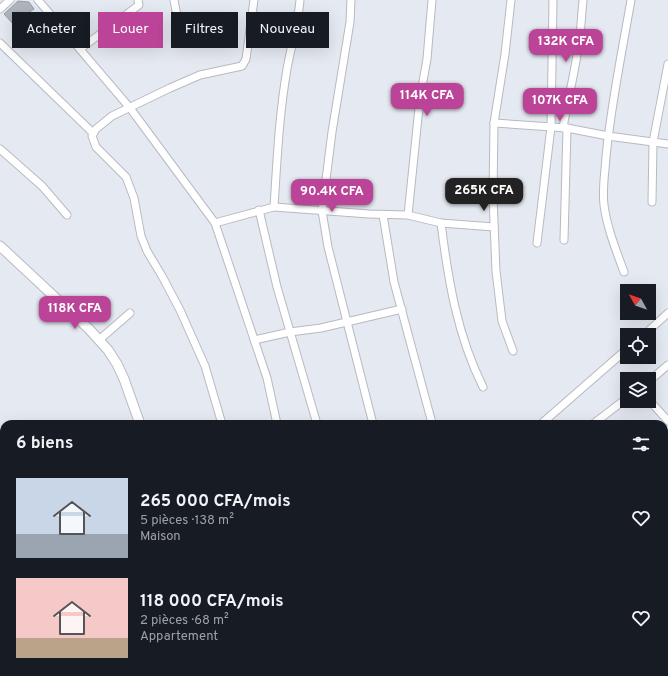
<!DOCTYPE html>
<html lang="fr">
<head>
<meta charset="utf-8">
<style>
	:root { --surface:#171b24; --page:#242831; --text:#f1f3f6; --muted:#9ea1a6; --accent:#bb4398 }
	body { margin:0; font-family:Overpass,sans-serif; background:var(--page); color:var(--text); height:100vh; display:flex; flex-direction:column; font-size:15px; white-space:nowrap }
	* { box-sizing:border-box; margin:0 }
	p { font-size:13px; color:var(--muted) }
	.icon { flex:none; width:22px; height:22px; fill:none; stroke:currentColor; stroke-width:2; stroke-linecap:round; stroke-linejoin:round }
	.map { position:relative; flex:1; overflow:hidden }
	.drawer { position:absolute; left:0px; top:420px; width:668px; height:256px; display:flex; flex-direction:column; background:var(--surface); border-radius:12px 12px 0 0; box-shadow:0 4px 16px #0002 }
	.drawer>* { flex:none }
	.banner { position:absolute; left:12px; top:12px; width:400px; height:36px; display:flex; gap:8px }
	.needle { width:26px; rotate:310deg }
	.controls { position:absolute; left:620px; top:284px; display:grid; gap:8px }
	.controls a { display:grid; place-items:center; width:36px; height:36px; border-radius:0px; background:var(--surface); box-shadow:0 4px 16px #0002; font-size:20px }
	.price { position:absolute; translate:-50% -34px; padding:0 9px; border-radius:8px; background:var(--accent); color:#fff; font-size:13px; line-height:26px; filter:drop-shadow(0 1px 2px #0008) }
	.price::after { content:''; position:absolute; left:50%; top:24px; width:12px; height:9px; margin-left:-6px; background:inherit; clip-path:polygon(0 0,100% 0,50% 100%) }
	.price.active { background:#222; color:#fff }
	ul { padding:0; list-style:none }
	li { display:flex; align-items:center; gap:12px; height:100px; padding:0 16px }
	li span { display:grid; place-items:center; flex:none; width:112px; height:80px; border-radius:0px; color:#555 }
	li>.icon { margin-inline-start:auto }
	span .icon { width:48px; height:48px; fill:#fffc; stroke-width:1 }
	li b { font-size:17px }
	h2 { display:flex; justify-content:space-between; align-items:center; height:48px; padding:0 16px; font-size:17px }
	.chip { padding:0 14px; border-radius:0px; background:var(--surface); box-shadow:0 4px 16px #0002; font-size:14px; line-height:36px }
	.chip.active { background:var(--accent); color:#fff }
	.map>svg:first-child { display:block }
	.building { fill:#b0b4bb; stroke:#9a9da4 }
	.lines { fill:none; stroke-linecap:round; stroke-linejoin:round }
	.street-casing { stroke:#b7bac2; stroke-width:9 }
	.secondary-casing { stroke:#b7bac2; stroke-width:11 }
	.street { stroke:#fff; stroke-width:7 }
	.secondary { stroke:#fff; stroke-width:9 }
</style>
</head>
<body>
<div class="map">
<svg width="668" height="676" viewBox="0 0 668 676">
	<rect width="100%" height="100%" fill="#e5e9f1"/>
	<!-- building -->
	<polygon class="building" points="18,1 29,2 34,9 22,17 14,25 4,14"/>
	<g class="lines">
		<!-- street casing -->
		<g class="street-casing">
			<g id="street">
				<polyline points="38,0 130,108 215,223 267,378 277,424"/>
				<polyline points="174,0 177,16"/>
				<polyline points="351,0 350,22 332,132 322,211 328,247 373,424"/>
				<polyline points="432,0 427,59 420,98 408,215 441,223 494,227"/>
				<polyline points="511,0 505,54 494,123 493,197 496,271 502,321 513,351"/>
				<polyline points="0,9 10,0"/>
				<polyline points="0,43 93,133"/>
				<polyline points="80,49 139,5 138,0"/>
				<polyline points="494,123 567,128 608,136 668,144"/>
				<path d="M 563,128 C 567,104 573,80 577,55 C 581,37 581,19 583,0"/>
				<polyline points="0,149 42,186 67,215"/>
				<polyline points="652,202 653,142 668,64"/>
				<polyline points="274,207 369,214 408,215"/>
				<polyline points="259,210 277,287 317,424"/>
				<polyline points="383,215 394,282 432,423"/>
				<path d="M 215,223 L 274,207 C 277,161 279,115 287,69 C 291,46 298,24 300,0"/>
				<path d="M 441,223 C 448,279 457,335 483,387"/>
				<polyline points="564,240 567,128"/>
				<polyline points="537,243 551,127 553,0"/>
				<path d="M 624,272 C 616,250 607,228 604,205 C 602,189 605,173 606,157 C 611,104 622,52 631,0"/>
				<polyline points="644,335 668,313"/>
				<polyline points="99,340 130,313"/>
				<polyline points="254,340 290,332 321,328 402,309"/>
				<polyline points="649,381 668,365"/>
				<polyline points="649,400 668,421"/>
				<polyline points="222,424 205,366 180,310 162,276 147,251 141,236 134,198 126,177 96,147 92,136 96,129 112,116 170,88 200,75 242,66 246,59 254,0"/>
				<polyline points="541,424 627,349"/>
				<polyline points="593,424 627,398"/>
				<polyline points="664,437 668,434"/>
				<polyline points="599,672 600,676"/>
				<polyline points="403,676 423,672"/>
			</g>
		</g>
		<!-- secondary casing -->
		<g class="secondary-casing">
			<g id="secondary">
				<polyline points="0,246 89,329 108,350 117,364 124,379 140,424"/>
				<polyline points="339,676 340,672"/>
			</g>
		</g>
		<!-- street -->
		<use href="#street" class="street"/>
		<!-- secondary -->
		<use href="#secondary" class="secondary"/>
	</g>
</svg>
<div class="controls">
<a><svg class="needle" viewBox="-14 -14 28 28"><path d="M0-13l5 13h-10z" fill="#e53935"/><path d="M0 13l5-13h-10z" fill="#9ea1a6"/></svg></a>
<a><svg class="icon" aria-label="locate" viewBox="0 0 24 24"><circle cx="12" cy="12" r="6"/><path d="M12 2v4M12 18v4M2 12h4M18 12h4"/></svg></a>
<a><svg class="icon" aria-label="layers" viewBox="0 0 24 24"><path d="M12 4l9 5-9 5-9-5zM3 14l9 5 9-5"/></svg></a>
</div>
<b class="price" style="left:566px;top:63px">132K CFA</b>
<b class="price" style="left:427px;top:117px">114K CFA</b>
<b class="price" style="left:560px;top:122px">107K CFA</b>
<b class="price active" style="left:484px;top:212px">265K CFA</b>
<b class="price" style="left:332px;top:213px">90.4K CFA</b>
<b class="price" style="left:75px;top:330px">118K CFA</b>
<div class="banner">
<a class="chip">Acheter</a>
<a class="chip active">Louer</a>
<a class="chip">Filtres</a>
<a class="chip">Nouveau</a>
</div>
<section class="drawer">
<h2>6 biens<svg class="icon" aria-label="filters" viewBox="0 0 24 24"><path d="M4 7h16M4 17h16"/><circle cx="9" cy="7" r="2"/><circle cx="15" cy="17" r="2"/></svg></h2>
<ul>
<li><span style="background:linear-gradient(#c9d6e8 70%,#9aa5b1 0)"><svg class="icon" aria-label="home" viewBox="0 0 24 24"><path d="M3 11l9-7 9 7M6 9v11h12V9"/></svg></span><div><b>265 000 CFA/mois</b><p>5 pièces · 138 m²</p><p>Maison</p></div><svg class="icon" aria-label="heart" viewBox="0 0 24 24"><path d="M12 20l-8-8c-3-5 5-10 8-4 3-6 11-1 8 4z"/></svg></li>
<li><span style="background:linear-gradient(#f6c9c9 75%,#b9a48a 0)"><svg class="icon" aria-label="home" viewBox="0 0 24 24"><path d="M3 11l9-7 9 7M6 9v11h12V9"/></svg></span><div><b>118 000 CFA/mois</b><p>2 pièces · 68 m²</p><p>Appartement</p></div><svg class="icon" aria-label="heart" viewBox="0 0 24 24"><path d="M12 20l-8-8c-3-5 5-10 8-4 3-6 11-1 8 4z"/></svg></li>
</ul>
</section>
</div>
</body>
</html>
